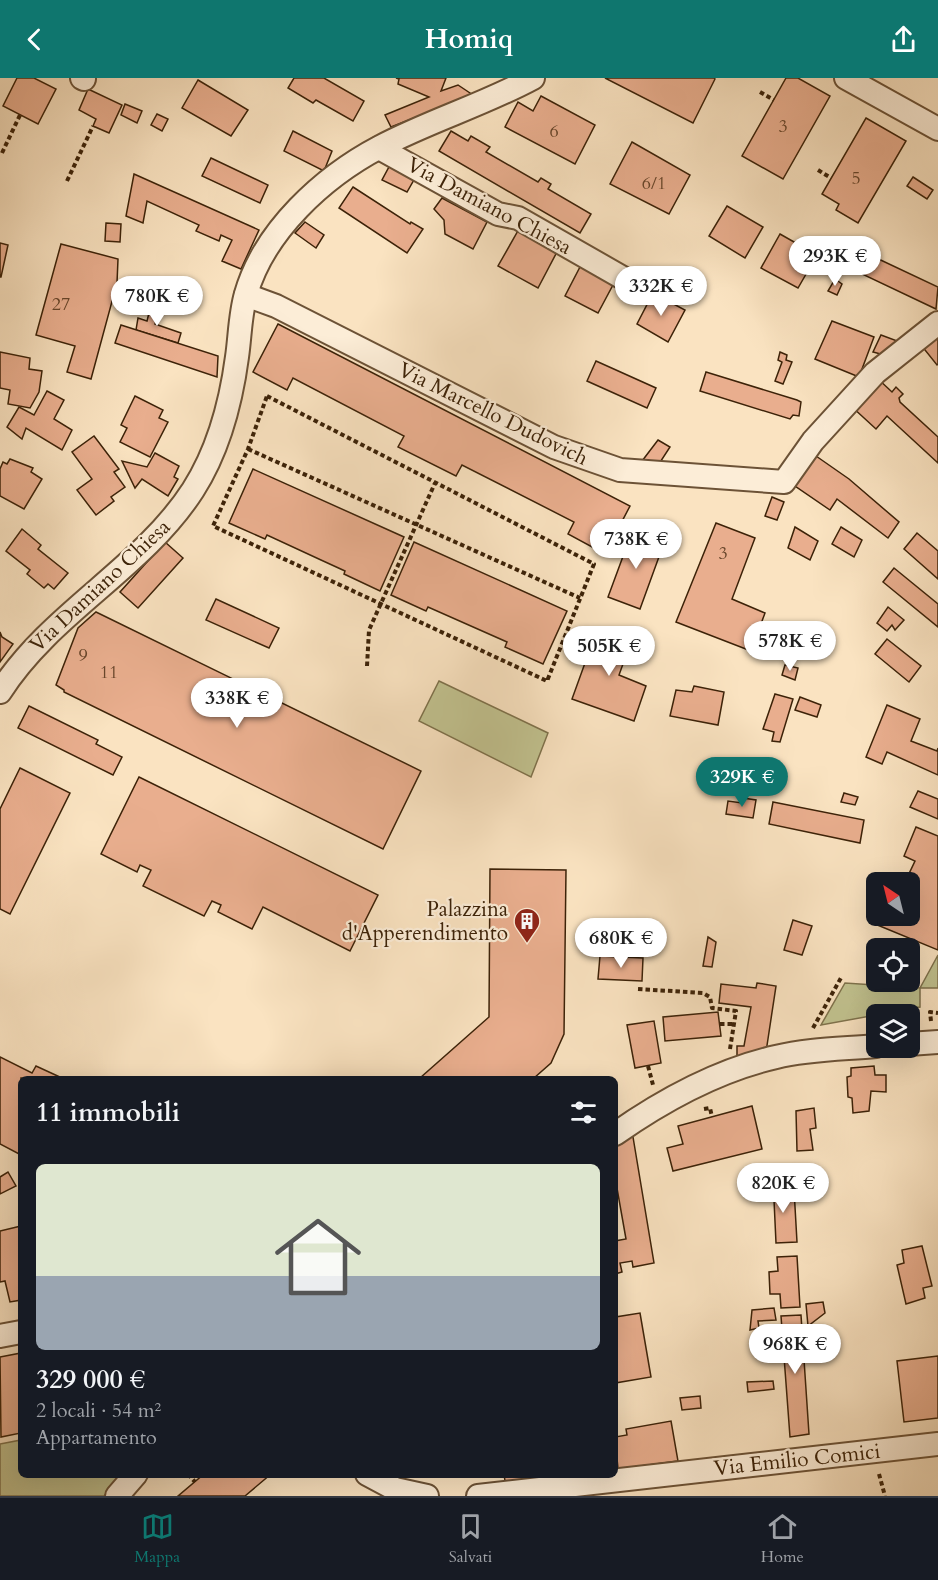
<!DOCTYPE html>
<html lang="it">
<head>
<meta charset="utf-8">
<style>
	:root { --surface:#171b24; --page:#242831; --text:#f1f3f6; --muted:#9ea1a6; --line:#363941; --accent:#0f766e }
	body { margin:0; font-family:Cardo,serif; background:var(--page); color:var(--text); height:100vh; display:flex; flex-direction:column; font-size:22px; white-space:nowrap }
	* { box-sizing:border-box; margin:0 }
	p { font-size:20px; color:var(--muted) }
	.icon { flex:none; width:33px; height:33px; fill:none; stroke:currentColor; stroke-width:2; stroke-linecap:round; stroke-linejoin:round }
	.map { position:relative; flex:1; overflow:hidden }
	.side { position:absolute; left:18px; top:998px; width:600px; height:402px; display:flex; flex-direction:column; background:var(--surface); border-radius:9px; box-shadow:0 6px 24px #0002 }
	.side>* { flex:none }
	.needle { width:39px; rotate:325deg }
	.tools { position:absolute; left:866px; top:794px; display:grid; gap:12px }
	.tools a { display:grid; place-items:center; width:54px; height:54px; border-radius:9px; background:var(--surface); box-shadow:0 6px 24px #0002; font-size:30px }
	.price { position:absolute; translate:-50% -51px; padding:0 14px; border-radius:21px; background:#fff; color:#222; font-size:20px; line-height:39px; filter:drop-shadow(0 2px 3px #0008) }
	.price::after { content:''; position:absolute; left:50%; top:36px; width:18px; height:14px; margin-left:-9px; background:inherit; clip-path:polygon(0 0,100% 0,50% 100%) }
	.price.active { background:var(--accent); color:#fff }
	ul { padding:0; list-style:none }
	li { display:grid; align-content:center; gap:12px; height:318px; padding:0 18px }
	li span { display:grid; place-items:center; height:186px; border-radius:9px; color:#555 }
	li>.icon { margin-inline-start:auto }
	span .icon { width:108px; height:108px; fill:#fffc; stroke-width:1 }
	li b { font-size:26px }
	h2 { display:flex; justify-content:space-between; align-items:center; height:72px; padding:0 18px; font-size:26px }
	header { display:flex; justify-content:space-between; align-items:center; height:78px; padding:0 18px; background:var(--accent); color:#fff; font-size:27px; font-weight:800 }
	.tab-bar { display:flex; justify-content:space-around; align-items:center; height:84px; border-top:2px solid var(--line); background:var(--surface); font-size:16px; color:var(--muted) }
	.tab-bar a { display:grid; justify-items:center; gap:3px }
	.tab-bar .active { color:var(--accent) }
	.map>svg:first-child { display:block }
	.green { fill:#c2c390; stroke:#7f724c; stroke-width:1.5 }
	.building { fill:#e9ae8e; stroke:#3c2208; stroke-width:1.5 }
	.lines { fill:none; stroke-linecap:round; stroke-linejoin:round }
	.minor-casing { stroke:#6c5236; stroke-width:26 }
	.path { stroke:#3c2208; stroke-width:4; stroke-dasharray:4.5 3; stroke-linecap:butt }
	.minor { stroke:#fcedd7; stroke-width:22 }
	.labels { text-anchor:middle; dominant-baseline:central; stroke-width:4.5; stroke-linejoin:round; paint-order:stroke }
	.number-label { font-size:18px; fill:#67452a }
	.street-label { font-size:21px; fill:#3c2208; stroke:#fcedd7 }
	.poi-label { font-size:21px; fill:#3c2208; stroke:#fcedd7; text-anchor:end }
</style>
</head>
<body>
<header><svg class="icon" aria-label="back" viewBox="0 0 24 24"><path d="M15 5l-7 7 7 7"/></svg>Homiq<svg class="icon" aria-label="share" viewBox="0 0 24 24"><path d="M12 15V3M7 8l5-5 5 5M5 13v7h14v-7"/></svg></header>
<div class="map">
<svg width="938" height="1418" viewBox="0 0 938 1418">
	<rect width="100%" height="100%" fill="#fae3c1"/>
	<filter id="stains"><feTurbulence type="fractalNoise" baseFrequency=".00333" numOctaves="4"/><feColorMatrix values="0 0 0 0 .2 0 0 0 0 .09 0 0 0 0 .02 0 0 0 .5 -.17"/></filter>
	<radialGradient id="worn" r=".72"><stop offset=".6" stop-color="#630" stop-opacity="0"/><stop offset="1" stop-color="#630" stop-opacity=".3"/></radialGradient>
	<!-- green -->
	<g class="green">
		<polygon points="439,603 548,655 531,699 419,643"/>
		<polygon points="938,877 938,910 920,910 920,929 821,947 845,905 920,910"/>
		<polygon points="21,1362 21,1396 122,1397 104,1418 0,1418 0,1366"/>
	</g>
	<!-- building -->
	<g class="building">
		<polygon points="17,0 34,0 56,11 38,46 3,28"/>
		<polygon points="294,0 324,0 364,23 353,43 316,22 313,25 288,10"/>
		<polygon points="396,0 446,0 441,13 458,7 473,17 391,49 385,37 429,19 398,6 399,1"/>
		<polygon points="605,0 714,0 715,1 693,45"/>
		<polygon points="786,0 798,0 830,18 783,101 742,78"/>
		<polygon points="198,2 248,32 231,58 182,30"/>
		<polygon points="88,11 122,27 109,55 93,48 96,41 79,32"/>
		<polygon points="541,18 595,47 575,86 505,49 518,24 533,33"/>
		<polygon points="125,26 142,33 137,45 121,37"/>
		<polygon points="157,36 168,41 162,53 151,47"/>
		<polygon points="866,40 906,63 858,145 836,132 839,126 822,116"/>
		<polygon points="293,53 332,73 324,93 284,73"/>
		<polygon points="451,53 468,63 471,58 490,69 486,74 538,104 541,100 551,106 548,111 591,136 580,155 439,73"/>
		<polygon points="632,64 690,97 669,136 610,106"/>
		<polygon points="211,80 268,107 260,125 202,98"/>
		<polygon points="390,87 415,100 407,114 382,102"/>
		<polygon points="134,96 259,152 241,191 222,183 232,162 221,157 219,163 196,153 199,147 147,123 143,145 126,138"/>
		<polygon points="913,99 933,112 927,121 907,108"/>
		<polygon points="353,109 410,146 411,144 423,151 407,175 339,130"/>
		<polygon points="442,120 487,144 473,171 445,156 444,142 434,131"/>
		<polygon points="727,128 763,149 745,180 709,158"/>
		<polygon points="305,144 324,157 316,170 295,155"/>
		<polygon points="106,145 121,146 120,164 105,163"/>
		<polygon points="519,151 558,172 538,210 498,188"/>
		<polygon points="780,156 817,177 798,210 761,190"/>
		<polygon points="0,165 8,167 1,199 0,199"/>
		<polygon points="61,166 118,181 117,205 91,301 67,294 75,268 36,257"/>
		<polygon points="847,176 868,180 862,195 843,186"/>
		<polygon points="870,177 938,209 936,231 862,196"/>
		<polygon points="581,187 614,205 598,235 565,218"/>
		<polygon points="835,201 842,206 837,217 828,213"/>
		<polygon points="181,202 190,205 185,221 176,218"/>
		<polygon points="653,215 685,232 668,264 637,246"/>
		<polygon points="151,227 160,230 155,246 181,255 178,265 136,252 138,240 147,243"/>
		<polygon points="832,243 874,259 859,299 815,281"/>
		<polygon points="278,246 630,428 605,476 568,456 574,444 462,387 456,398 398,369 404,358 293,300 287,312 253,294"/>
		<polygon points="121,247 218,278 217,299 115,265"/>
		<polygon points="881,257 900,264 888,278 873,274"/>
		<polygon points="938,257 938,286 937,287 921,267"/>
		<polygon points="0,274 30,280 29,291 42,293 39,314 30,330 8,326 10,312 0,310"/>
		<polygon points="780,274 787,277 786,282 792,284 783,306 775,303 782,284 778,282"/>
		<polygon points="596,283 656,310 647,330 587,303"/>
		<polygon points="706,294 797,322 801,324 799,338 793,337 790,341 700,313"/>
		<polygon points="877,300 892,314 896,309 903,316 899,320 900,324 938,359 938,385 887,338 876,351 851,328"/>
		<polygon points="47,313 64,322 54,341 72,352 62,372 26,350 22,361 7,349 19,329 34,337"/>
		<polygon points="135,318 163,332 159,340 168,344 150,379 120,364 127,350 121,347"/>
		<polygon points="94,358 119,391 114,394 125,409 111,419 114,423 96,437 77,412 92,401 72,374"/>
		<polygon points="658,362 670,369 657,389 639,387"/>
		<polygon points="155,375 179,388 174,399 178,401 168,418 142,401 135,410 122,383 147,389"/>
		<polygon points="816,378 849,401 899,444 888,460 837,421 830,432 795,408"/>
		<polygon points="10,381 33,390 31,394 42,401 24,431 0,418 0,391 3,384 7,386"/>
		<polygon points="253,391 404,459 380,513 344,496 345,493 321,482 267,457 265,461 229,445"/>
		<polygon points="772,419 784,424 777,442 765,438"/>
		<polygon points="716,445 755,460 732,521 765,535 751,573 676,544"/>
		<polygon points="795,449 818,463 810,482 788,470"/>
		<polygon points="841,449 862,462 854,479 832,466"/>
		<polygon points="22,451 41,467 38,471 68,495 54,511 48,506 44,510 27,496 30,492 6,473"/>
		<polygon points="632,454 664,465 640,531 608,519"/>
		<polygon points="917,455 938,473 938,501 904,471"/>
		<polygon points="165,464 183,480 138,530 120,514"/>
		<polygon points="414,464 567,533 543,586 505,569 507,564 428,529 426,533 391,517"/>
		<polygon points="894,490 938,526 938,549 883,504"/>
		<polygon points="216,521 279,550 269,570 206,542"/>
		<polygon points="888,529 904,542 895,552 892,547 887,553 877,545"/>
		<polygon points="96,534 421,693 383,771 64,614 64,612 56,607 78,550"/>
		<polygon points="598,549 632,561 619,597 646,608 634,643 572,621"/>
		<polygon points="0,554 2,559 13,566 0,584"/>
		<polygon points="887,561 921,588 909,604 875,576"/>
		<polygon points="785,587 798,590 795,602 782,597"/>
		<polygon points="694,608 724,614 718,647 670,638 676,612 692,614"/>
		<polygon points="775,616 793,621 780,664 772,663 774,654 763,651"/>
		<polygon points="800,619 821,627 817,639 795,632"/>
		<polygon points="887,627 920,641 911,663 937,673 938,670 938,697 887,674 882,686 866,679"/>
		<polygon points="29,628 98,662 96,666 122,679 113,697 18,650"/>
		<polygon points="20,690 70,715 10,836 0,831 0,731"/>
		<polygon points="139,699 378,817 350,873 263,829 252,851 218,834 221,827 212,823 204,838 143,808 151,792 140,787 137,794 101,776"/>
		<polygon points="918,713 938,721 938,741 910,729"/>
		<polygon points="844,715 858,719 855,727 841,724"/>
		<polygon points="743,720 756,722 753,740 726,736 728,723 742,725"/>
		<polygon points="773,724 864,742 860,765 769,746"/>
		<polygon points="916,749 938,758 938,872 875,846 878,837 909,837 909,804 905,804 915,783 904,778"/>
		<polygon points="490,791 566,792 564,956 551,985 534,1000 420,1000 489,939"/>
		<polygon points="793,842 812,848 802,877 784,872"/>
		<polygon points="708,859 716,864 712,889 703,888"/>
		<polygon points="600,878 643,880 642,903 598,901"/>
		<polygon points="757,905 776,908 766,974 737,982 737,968 744,968 751,929 719,925 721,906 756,910"/>
		<polygon points="718,934 721,958 665,963 663,939"/>
		<polygon points="654,943 661,985 635,990 627,947"/>
		<polygon points="0,979 32,995 36,988 62,1000 21,1000 21,1077 0,1066"/>
		<polygon points="874,988 875,997 886,997 886,1014 871,1013 869,1033 853,1035 852,1020 848,1019 847,999 851,998 851,990"/>
		<polygon points="752,1028 762,1071 673,1093 667,1070 683,1066 678,1048"/>
		<polygon points="814,1030 816,1050 810,1051 813,1072 797,1073 796,1033"/>
		<polygon points="632,1053 654,1185 633,1189 632,1183 620,1185 622,1194 615,1196 615,1163 626,1161 615,1099 615,1067"/>
		<polygon points="8,1094 16,1108 0,1116 0,1099"/>
		<polygon points="774,1109 774,1113 794,1111 797,1164 776,1165 774,1122 763,1123 762,1110"/>
		<polygon points="21,1148 21,1222 10,1224 5,1203 0,1204 0,1153"/>
		<polygon points="922,1168 932,1208 923,1210 925,1220 906,1226 897,1187 904,1185 902,1172"/>
		<polygon points="797,1178 800,1229 781,1230 780,1216 770,1216 769,1194 778,1193 777,1179"/>
		<polygon points="823,1224 825,1235 808,1248 806,1226"/>
		<polygon points="774,1230 776,1242 758,1243 759,1250 750,1252 752,1232"/>
		<polygon points="640,1235 651,1299 615,1305 615,1237 615,1239"/>
		<polygon points="801,1237 809,1356 790,1359 781,1238"/>
		<polygon points="769,1253 770,1264 774,1264 774,1274 758,1275 756,1254"/>
		<polygon points="21,1275 21,1355 1,1359 0,1279"/>
		<polygon points="938,1278 938,1340 904,1344 897,1283"/>
		<polygon points="773,1303 774,1311 748,1314 747,1304"/>
		<polygon points="700,1318 701,1330 682,1332 680,1320"/>
		<polygon points="671,1343 678,1383 618,1391 615,1359 627,1357 626,1351"/>
		<polygon points="204,1396 271,1396 245,1418 178,1418"/>
		<polygon points="504,1396 589,1396 506,1410"/>
	</g>
	<g class="lines">
		<!-- minor casing -->
		<g class="minor-casing">
			<g id="minor">
				<polyline points="82,0 84,1"/>
				<polyline points="846,0 938,51"/>
				<polyline points="379,70 498,136 518,140 630,204"/>
				<polyline points="246,217 276,228 554,369 620,392 784,404 813,363 875,295 938,245"/>
				<path d="M 0,614 C 51,534 142,491 193,412 C 218,373 231,324 237,279 C 240,259 240,236 246,216 C 264,153 323,99 380,69 C 429,43 483,27 533,0"/>
				<polyline points="909,966 938,964"/>
				<path d="M 615,1056 C 662,1023 719,992 776,979 C 808,971 843,971 876,968"/>
				<polyline points="0,1258 21,1254"/>
				<polyline points="367,1396 395,1411 427,1418"/>
				<polyline points="117,1418 136,1396"/>
				<polyline points="478,1418 938,1366"/>
			</g>
		</g>
		<!-- path -->
		<g class="path">
			<polyline points="760,14 774,22"/>
			<polyline points="2,75 20,37"/>
			<polyline points="818,92 831,100"/>
			<polyline points="67,103 93,48"/>
			<polygon points="267,318 594,486 547,603 213,448 248,371"/>
			<polyline points="248,371 580,520"/>
			<polyline points="367,588 369,552 435,405"/>
			<polyline points="638,911 703,915 710,919 712,930 736,933 730,971"/>
			<polyline points="931,943 930,934 938,935"/>
			<polyline points="720,946 735,946"/>
			<polyline points="813,950 842,898"/>
			<polyline points="648,988 653,1007"/>
			<polyline points="704,1031 710,1030 712,1039"/>
			<polyline points="188,1396 195,1404"/>
			<polyline points="879,1396 885,1418"/>
		</g>
		<!-- minor -->
		<use href="#minor" class="minor"/>
	</g>
	<!-- icons -->
	<defs>
		<g id="building-pin" transform="scale(1.35)"><path d="M0 17L-7.5 6A9.5 9.5 0 1 1 7.5 6Z" fill="#8f2418" stroke="#fcedd7"/><path d="M-4-6H4V6H1V3H-1V6H-4ZM-2.5-4.3h1.7v1.8h-1.7ZM.8-4.3h1.7v1.8H.8ZM-2.5-1h1.7V.8h-1.7ZM.8-1h1.7V.8H.8Z" fill="#fff"/></g>
	</defs>
	<g fill-rule="evenodd">
		<use href="#building-pin" x="527" y="843"/>
	</g>
	<g class="labels">
		<!-- number labels -->
		<g class="number-label">
			<text x="783" y="48">3</text>
			<text x="554" y="53">6</text>
			<text x="856" y="100">5</text>
			<text x="654" y="105">6/1</text>
			<text x="61" y="226">27</text>
			<text x="723" y="475">3</text>
			<text x="83" y="577">9</text>
			<text x="109" y="594">11</text>
		</g>
		<!-- street labels -->
		<g class="street-label">
			<text transform="translate(489 128) rotate(28)">Via Damiano Chiesa</text>
			<text transform="translate(493 336) rotate(26)">Via Marcello Dudovich</text>
			<text transform="translate(100 508) rotate(-43)">Via Damiano Chiesa</text>
			<text transform="translate(797 1382) rotate(-6)">Via Emilio Comici</text>
		</g>
		<!-- poi labels -->
		<g class="poi-label">
			<text x="508" y="831">Palazzina<tspan x="508" dy="24">d'Apperendimento</tspan></text>
		</g>
	</g>
	<rect width="100%" height="100%" filter="url(#stains)"/>
	<rect width="100%" height="100%" fill="url(#worn)"/>
</svg>
<div class="tools">
<a><svg class="needle" viewBox="-14 -14 28 28"><path d="M0-13l5 13h-10z" fill="#e53935"/><path d="M0 13l5-13h-10z" fill="#9ea1a6"/></svg></a>
<a><svg class="icon" aria-label="locate" viewBox="0 0 24 24"><circle cx="12" cy="12" r="6"/><path d="M12 2v4M12 18v4M2 12h4M18 12h4"/></svg></a>
<a><svg class="icon" aria-label="layers" viewBox="0 0 24 24"><path d="M12 4l9 5-9 5-9-5zM3 14l9 5 9-5"/></svg></a>
</div>
<b class="price" style="left:835px;top:209px">293K €</b>
<b class="price" style="left:661px;top:239px">332K €</b>
<b class="price" style="left:157px;top:249px">780K €</b>
<b class="price" style="left:636px;top:492px">738K €</b>
<b class="price" style="left:790px;top:594px">578K €</b>
<b class="price" style="left:609px;top:599px">505K €</b>
<b class="price" style="left:237px;top:651px">338K €</b>
<b class="price active" style="left:742px;top:730px">329K €</b>
<b class="price" style="left:621px;top:891px">680K €</b>
<b class="price" style="left:783px;top:1136px">820K €</b>
<b class="price" style="left:795px;top:1297px">968K €</b>
<section class="side">
<h2>11 immobili<svg class="icon" aria-label="filters" viewBox="0 0 24 24"><path d="M4 7h16M4 17h16"/><circle cx="9" cy="7" r="2"/><circle cx="15" cy="17" r="2"/></svg></h2>
<ul>
<li><span style="background:linear-gradient(#dfe7d0 60%,#9aa5b1 0)"><svg class="icon" aria-label="home" viewBox="0 0 24 24"><path d="M3 11l9-7 9 7M6 9v11h12V9"/></svg></span><div><b>329 000 €</b><p>2 locali · 54 m²</p><p>Appartamento</p></div></li>
</ul>
</section>
</div>
<nav class="tab-bar">
<a class="active"><svg class="icon" aria-label="map" viewBox="0 0 24 24"><path d="M3 6l6-2 6 2 6-2v14l-6 2-6-2-6 2zM9 4v14M15 6v14"/></svg>Mappa</a>
<a><svg class="icon" aria-label="saved" viewBox="0 0 24 24"><path d="M7 4h10v16l-5-4-5 4z"/></svg>Salvati</a>
<a><svg class="icon" aria-label="home" viewBox="0 0 24 24"><path d="M3 11l9-7 9 7M6 9v11h12V9"/></svg>Home</a>
</nav>
</body>
</html>
